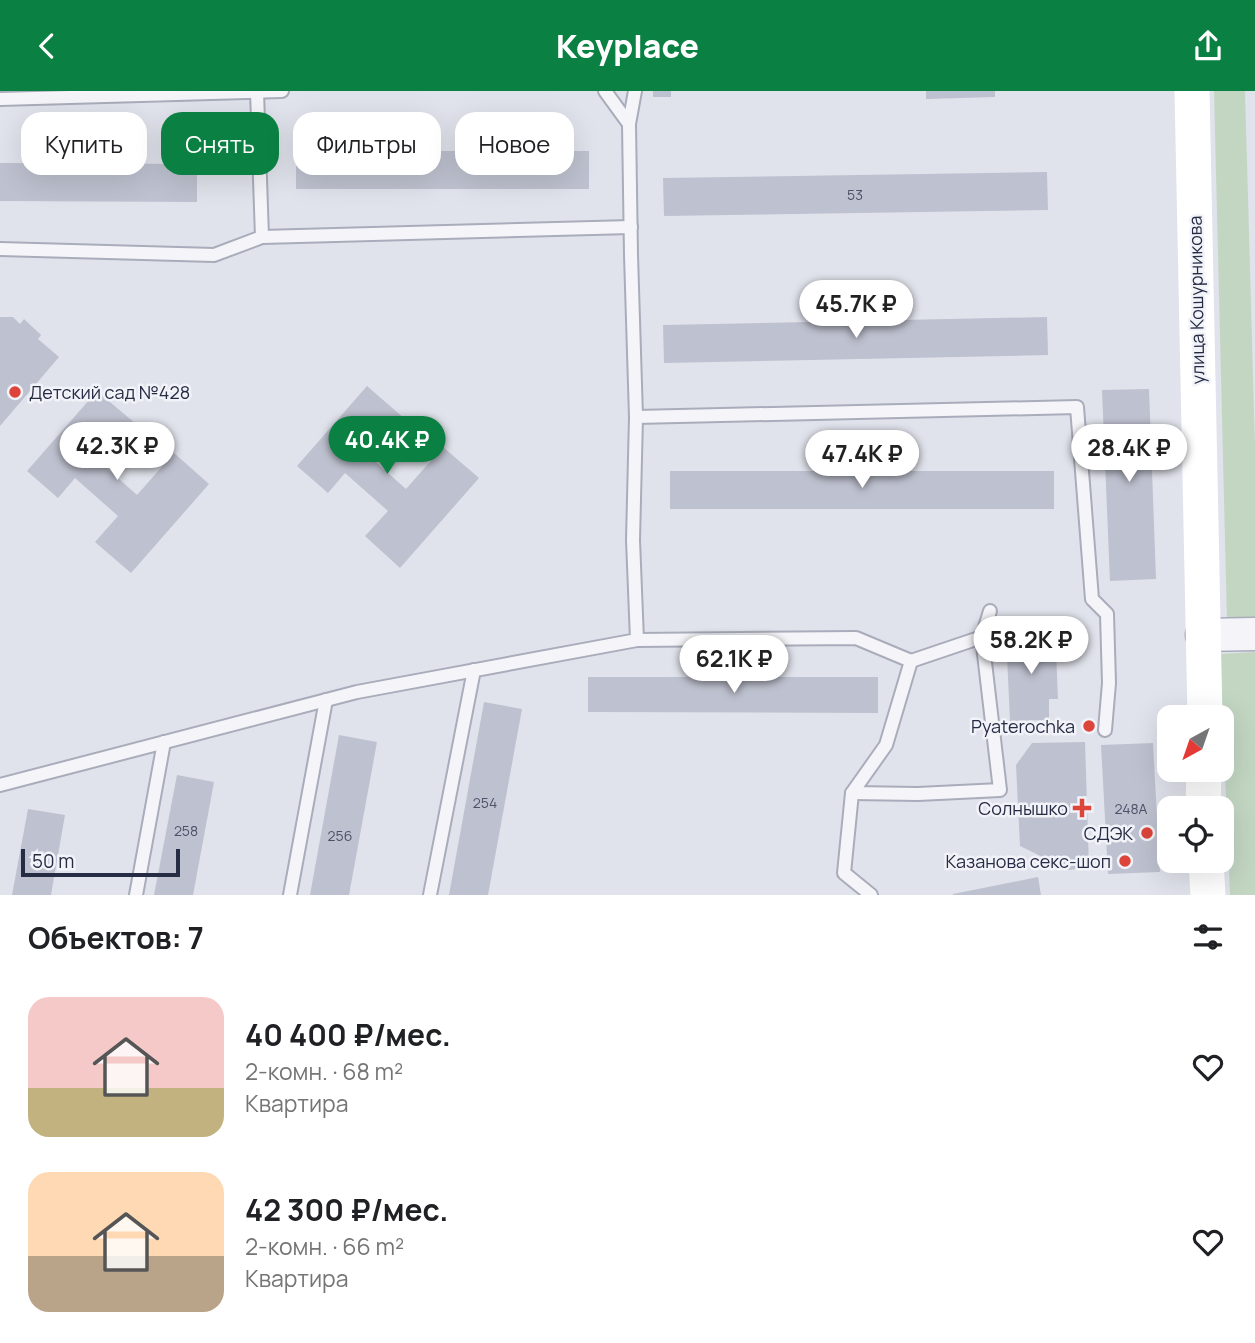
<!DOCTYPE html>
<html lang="ru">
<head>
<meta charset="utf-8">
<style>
	:root { --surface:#fff; --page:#f2f2f2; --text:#202124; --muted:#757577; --accent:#0b8043 }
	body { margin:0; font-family:Manrope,sans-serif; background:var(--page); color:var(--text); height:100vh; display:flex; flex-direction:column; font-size:26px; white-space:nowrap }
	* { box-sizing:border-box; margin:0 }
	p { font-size:23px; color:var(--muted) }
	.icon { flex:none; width:38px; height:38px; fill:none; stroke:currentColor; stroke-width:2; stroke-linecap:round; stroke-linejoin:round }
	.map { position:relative; height:804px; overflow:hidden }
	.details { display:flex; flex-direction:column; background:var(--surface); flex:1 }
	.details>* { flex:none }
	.hud { position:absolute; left:21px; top:21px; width:700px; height:63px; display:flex; gap:14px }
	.needle { width:46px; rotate:220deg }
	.buttons { position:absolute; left:1157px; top:614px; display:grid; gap:14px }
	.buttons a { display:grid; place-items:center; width:77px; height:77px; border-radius:14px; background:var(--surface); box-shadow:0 7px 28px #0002; font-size:35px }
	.scale { position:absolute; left:21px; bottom:18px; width:159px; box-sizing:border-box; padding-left:7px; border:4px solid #272c45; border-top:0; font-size:19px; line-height:24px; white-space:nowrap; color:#272c45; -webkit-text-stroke:5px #f1f3f8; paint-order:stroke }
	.price { position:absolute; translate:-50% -60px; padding:0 16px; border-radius:24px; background:#fff; color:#222; font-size:23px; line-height:46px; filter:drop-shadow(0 2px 4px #0008) }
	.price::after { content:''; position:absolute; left:50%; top:42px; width:21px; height:16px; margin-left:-10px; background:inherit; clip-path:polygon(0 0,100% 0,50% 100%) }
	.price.on { background:var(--accent); color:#fff }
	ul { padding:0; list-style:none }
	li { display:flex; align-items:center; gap:21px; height:175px; padding:0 28px }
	li span { display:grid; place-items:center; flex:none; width:196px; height:140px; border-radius:21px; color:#555 }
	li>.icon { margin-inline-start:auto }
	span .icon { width:84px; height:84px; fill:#fffc; stroke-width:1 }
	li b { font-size:30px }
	h2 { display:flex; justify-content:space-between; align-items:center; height:84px; padding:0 28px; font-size:30px }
	.chip { padding:0 24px; border-radius:21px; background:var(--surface); box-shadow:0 7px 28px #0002; font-size:24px; line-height:63px }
	.chip.on { background:var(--accent); color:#fff }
	header { display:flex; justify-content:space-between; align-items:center; height:91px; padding:0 28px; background:var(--accent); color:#fff; font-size:32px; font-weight:800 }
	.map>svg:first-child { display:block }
	.green { fill:#c2d6c2 }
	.building { fill:#bec1cf }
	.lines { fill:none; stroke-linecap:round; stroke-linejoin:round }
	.service-casing { stroke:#a9acba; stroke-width:16 }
	.tertiary-casing { stroke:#a9acba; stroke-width:35 }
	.service { stroke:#f5f5f9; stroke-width:12 }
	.tertiary { stroke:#f5f5f9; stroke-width:32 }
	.secondary { stroke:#fff; stroke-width:35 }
	.poi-dot { fill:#dd453a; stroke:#f1f3f8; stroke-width:2.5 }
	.labels { text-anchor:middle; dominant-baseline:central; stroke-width:5; stroke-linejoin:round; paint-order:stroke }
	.number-label { font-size:14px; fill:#4d5168 }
	.street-label { font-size:18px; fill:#272c45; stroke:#f1f3f8 }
	.poi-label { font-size:18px; fill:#272c45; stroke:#f1f3f8; text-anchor:end }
</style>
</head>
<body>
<header><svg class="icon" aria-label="back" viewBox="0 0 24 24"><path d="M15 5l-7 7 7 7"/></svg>Keyplace<svg class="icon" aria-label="share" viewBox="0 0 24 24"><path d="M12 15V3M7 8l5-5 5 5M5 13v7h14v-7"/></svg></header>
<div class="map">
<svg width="1255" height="804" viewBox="0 0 1255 804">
	<rect width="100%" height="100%" fill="#e1e3ec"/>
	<!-- green -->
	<g class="green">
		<polygon points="1214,0 1245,0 1255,355 1255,531 1227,531"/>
		<polygon points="1255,561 1255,804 1230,804 1220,563"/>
	</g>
	<!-- building -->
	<g class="building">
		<rect x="653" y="0" width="18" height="6"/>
		<polygon points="926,0 995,0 995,6 926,8"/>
		<rect x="296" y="60" width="293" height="38"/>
		<polygon points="0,72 197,73 197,111 0,110"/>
		<polygon points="1047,81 1048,119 664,125 663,87"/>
		<polygon points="0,226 13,226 20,233 24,228 41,244 38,248 59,266 0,335"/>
		<polygon points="1047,226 1048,264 664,272 663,234"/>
		<polygon points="367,295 405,328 371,367 406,398 443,356 479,387 400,477 365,445 388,420 345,382 328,402 297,375"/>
		<polygon points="1149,298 1156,488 1110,490 1102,299"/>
		<polygon points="97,300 136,333 101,372 137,404 174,362 209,393 131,482 95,451 118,425 75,387 58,407 27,380"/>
		<rect x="670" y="380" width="384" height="38"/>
		<polygon points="1047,540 1048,560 1056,560 1058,608 1049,608 1049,629 1010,630 1006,544"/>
		<polygon points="588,586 878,586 878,622 588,621"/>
		<polygon points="484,611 522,618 488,804 449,804"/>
		<polygon points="339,644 377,651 349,804 310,804"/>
		<polygon points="1085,651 1089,776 1069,779 1020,755 1016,674 1032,652"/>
		<polygon points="1153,652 1160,781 1108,783 1101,654"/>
		<polygon points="177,684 214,691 193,804 154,804"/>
		<polygon points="28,718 65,724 51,804 12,804"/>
		<polygon points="1038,786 1041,804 953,804 953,803"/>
	</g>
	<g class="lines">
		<!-- service casing -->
		<g class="service-casing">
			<g id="service">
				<polyline points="605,0 629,33"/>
				<polyline points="635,0 629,33 631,164 636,326 633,449 637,549"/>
				<polyline points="257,1 262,146"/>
				<polyline points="0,8 282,0"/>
				<polyline points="0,158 214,164 262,146 631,136"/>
				<polyline points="636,326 1077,316 1092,508 1107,523 1109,592 1105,639"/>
				<polyline points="911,570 982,546 990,520"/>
				<polyline points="0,694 357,601 637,549 856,547 911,570 886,654 852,702 918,703 1000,699 982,546"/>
				<polyline points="852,702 844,782 871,804"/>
				<polyline points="136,804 164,651"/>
				<polyline points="290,804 326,609"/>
				<polyline points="430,804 474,579"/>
			</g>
		</g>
		<!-- tertiary casing -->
		<g class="tertiary-casing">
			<polyline id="tertiary" points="1202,544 1255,543"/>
		</g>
		<!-- service -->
		<use href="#service" class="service"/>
		<!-- tertiary -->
		<use href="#tertiary" class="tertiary"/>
		<!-- secondary -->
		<g class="secondary">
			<polyline points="1192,0 1205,626"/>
			<polyline points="1203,718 1204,679"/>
			<polyline points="1206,770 1208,804"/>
		</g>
	</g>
	<!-- markers -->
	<g class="poi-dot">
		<circle cx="15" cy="301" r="7"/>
		<circle cx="1089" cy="635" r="7"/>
		<path d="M1078.5 706.5h7v7h7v7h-7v7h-7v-7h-7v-7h7z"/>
		<circle cx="1147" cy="742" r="7"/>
		<circle cx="1125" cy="770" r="7"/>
	</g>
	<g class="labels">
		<!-- number labels -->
		<g class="number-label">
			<text x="855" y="103">53</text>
			<text x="485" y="711">254</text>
			<text x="1131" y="717">248А</text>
			<text x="186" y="739">258</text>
			<text x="340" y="744">256</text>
		</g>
		<!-- street labels -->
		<g class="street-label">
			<text transform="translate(1196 209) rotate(-91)">улица Кошурникова</text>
		</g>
		<!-- poi labels -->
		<g class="poi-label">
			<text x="29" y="301" text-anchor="start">Детский сад №428</text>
			<text x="1075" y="635">Pyaterochka</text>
			<text x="1068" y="717">Солнышко</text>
			<text x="1133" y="742">СДЭК</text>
			<text x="1111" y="770">Казанова секс-шоп</text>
		</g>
	</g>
</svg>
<div class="buttons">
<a><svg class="needle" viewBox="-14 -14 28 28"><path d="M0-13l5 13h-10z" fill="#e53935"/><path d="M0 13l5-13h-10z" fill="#757577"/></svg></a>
<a><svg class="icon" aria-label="locate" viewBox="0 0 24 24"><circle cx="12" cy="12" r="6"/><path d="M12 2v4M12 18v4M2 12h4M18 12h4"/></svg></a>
</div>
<div class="scale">50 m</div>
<b class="price" style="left:856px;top:249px">45.7K ₽</b>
<b class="price on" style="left:387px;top:385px">40.4K ₽</b>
<b class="price" style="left:117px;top:391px">42.3K ₽</b>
<b class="price" style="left:1129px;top:393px">28.4K ₽</b>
<b class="price" style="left:862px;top:399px">47.4K ₽</b>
<b class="price" style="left:1031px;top:585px">58.2K ₽</b>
<b class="price" style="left:734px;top:604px">62.1K ₽</b>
<div class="hud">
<a class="chip">Купить</a>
<a class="chip on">Снять</a>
<a class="chip">Фильтры</a>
<a class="chip">Новое</a>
</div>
</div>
<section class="details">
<h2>Объектов: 7<svg class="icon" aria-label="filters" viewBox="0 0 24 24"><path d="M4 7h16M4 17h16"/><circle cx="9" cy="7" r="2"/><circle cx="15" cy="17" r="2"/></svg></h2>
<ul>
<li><span style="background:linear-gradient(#f6c9c9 65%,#c2b280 0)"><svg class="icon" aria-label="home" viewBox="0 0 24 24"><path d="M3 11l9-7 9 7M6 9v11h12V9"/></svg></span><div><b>40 400 ₽/мес.</b><p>2-комн. · 68 m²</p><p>Квартира</p></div><svg class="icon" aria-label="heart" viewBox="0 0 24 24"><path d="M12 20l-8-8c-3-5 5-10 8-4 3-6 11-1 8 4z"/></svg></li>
<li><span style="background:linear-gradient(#ffd9b3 60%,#b9a48a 0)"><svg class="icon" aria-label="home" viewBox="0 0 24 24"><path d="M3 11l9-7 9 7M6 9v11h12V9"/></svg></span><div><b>42 300 ₽/мес.</b><p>2-комн. · 66 m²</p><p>Квартира</p></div><svg class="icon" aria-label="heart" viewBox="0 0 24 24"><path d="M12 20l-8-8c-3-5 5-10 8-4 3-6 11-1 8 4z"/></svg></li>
</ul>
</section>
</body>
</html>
